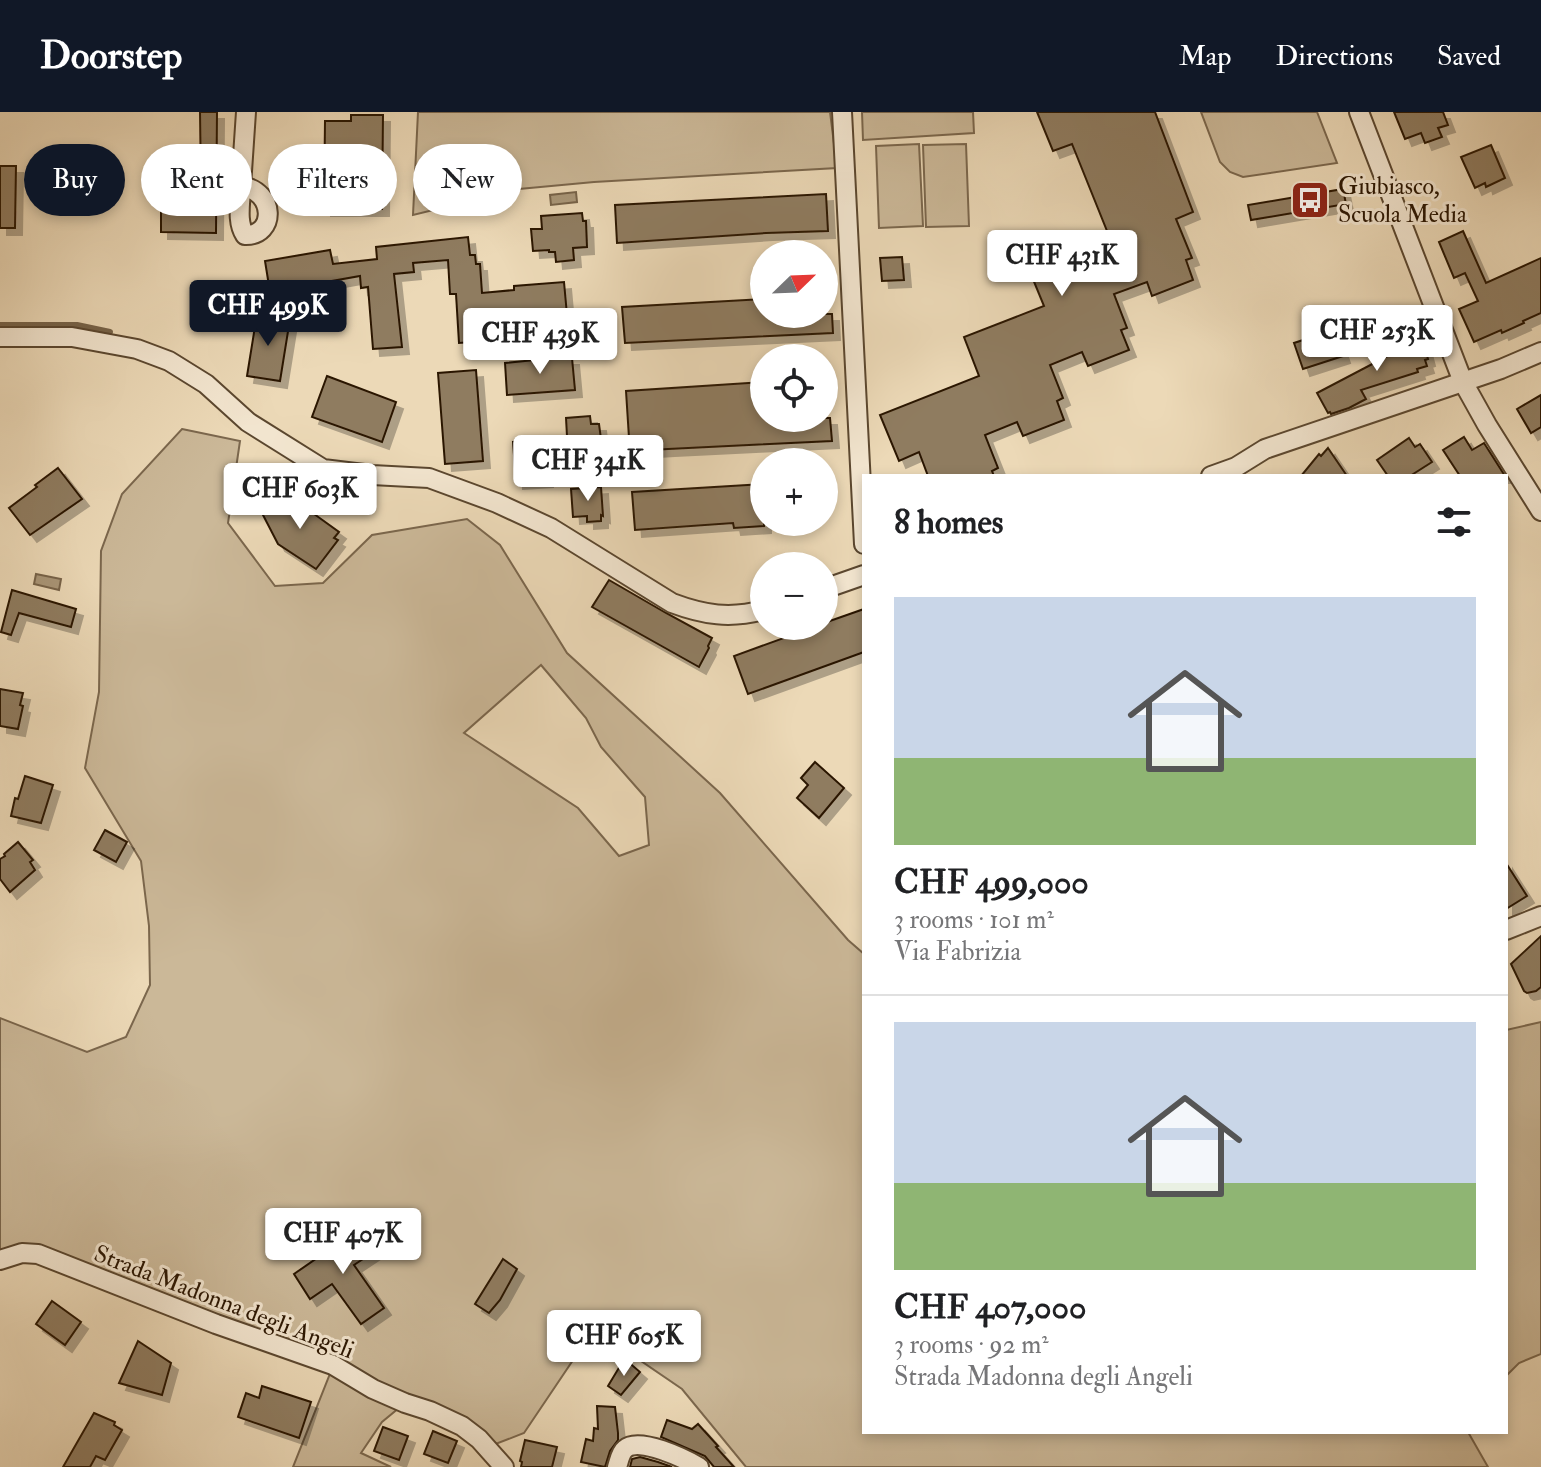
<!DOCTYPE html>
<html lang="en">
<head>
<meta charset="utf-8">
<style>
	:root { --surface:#fff; --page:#f6f6f6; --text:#202124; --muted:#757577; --line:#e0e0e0; --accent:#111827 }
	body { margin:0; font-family:"IM FELL Double Pica",serif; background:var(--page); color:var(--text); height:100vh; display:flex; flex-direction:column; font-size:30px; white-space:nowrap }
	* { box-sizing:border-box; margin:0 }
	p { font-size:26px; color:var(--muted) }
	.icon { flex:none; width:44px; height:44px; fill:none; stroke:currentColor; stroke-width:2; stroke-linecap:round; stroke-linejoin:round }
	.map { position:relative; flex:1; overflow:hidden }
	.sheet { position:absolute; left:862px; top:362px; width:646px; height:960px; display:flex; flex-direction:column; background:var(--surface); border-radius:0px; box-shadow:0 4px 12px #0003 }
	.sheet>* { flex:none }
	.guide { position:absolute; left:24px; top:32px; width:718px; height:72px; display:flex; gap:16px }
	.needle { width:52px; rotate:67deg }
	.fabs { position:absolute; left:750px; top:128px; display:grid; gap:16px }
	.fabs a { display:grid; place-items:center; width:88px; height:88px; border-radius:50%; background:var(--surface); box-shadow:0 4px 12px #0003; font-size:40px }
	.price { position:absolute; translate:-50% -68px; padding:0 18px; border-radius:8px; background:#fff; color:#222; font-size:26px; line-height:52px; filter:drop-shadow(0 2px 4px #0008) }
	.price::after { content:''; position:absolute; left:50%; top:48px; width:24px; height:18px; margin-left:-12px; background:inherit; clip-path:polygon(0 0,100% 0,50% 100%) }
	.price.active { background:var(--accent); color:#fff }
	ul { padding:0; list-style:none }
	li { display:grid; align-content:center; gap:16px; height:424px; padding:0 32px }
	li+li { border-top:2px solid var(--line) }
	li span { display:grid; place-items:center; height:248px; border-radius:0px; color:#555 }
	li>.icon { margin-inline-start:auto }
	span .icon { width:144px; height:144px; fill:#fffc; stroke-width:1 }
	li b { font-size:34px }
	h2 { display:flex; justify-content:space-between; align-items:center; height:96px; padding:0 32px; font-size:34px }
	.pill { padding:0 28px; border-radius:36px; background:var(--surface); box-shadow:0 4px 12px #0003; font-size:28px; line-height:72px }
	.pill.active { background:var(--accent); color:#fff }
	header { display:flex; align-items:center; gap:48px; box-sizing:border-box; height:112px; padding:0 40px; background:var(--accent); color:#fff }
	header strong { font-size:38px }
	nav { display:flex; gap:44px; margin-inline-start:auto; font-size:28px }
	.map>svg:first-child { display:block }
	.green { fill:#cbb898; stroke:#7b674d; stroke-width:2; fill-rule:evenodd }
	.water { fill:#aa9779; stroke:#776349; stroke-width:2 }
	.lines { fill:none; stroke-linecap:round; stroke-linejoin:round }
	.stream { stroke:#776349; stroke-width:6 }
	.building { fill:#8f7b60; stroke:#2b1602; stroke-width:2; filter:url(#shadow) }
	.minor-casing { stroke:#5b472f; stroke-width:22 }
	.minor { stroke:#f3e6d0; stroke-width:18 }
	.labels { text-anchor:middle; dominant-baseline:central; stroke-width:6; stroke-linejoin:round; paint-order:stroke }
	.poi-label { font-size:24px; fill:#2b1602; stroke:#f3e6d0; text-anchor:start }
	.street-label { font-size:24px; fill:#2b1602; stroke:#f3e6d0 }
</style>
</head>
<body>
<header>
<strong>Doorstep</strong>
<nav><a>Map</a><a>Directions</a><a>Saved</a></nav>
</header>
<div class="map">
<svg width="1541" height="1355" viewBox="0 0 1541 1355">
	<defs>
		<filter id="shadow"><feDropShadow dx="7" dy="7" stdDeviation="0" flood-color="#0004"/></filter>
	</defs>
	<rect width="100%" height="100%" fill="#ecd9b7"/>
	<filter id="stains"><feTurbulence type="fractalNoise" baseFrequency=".0025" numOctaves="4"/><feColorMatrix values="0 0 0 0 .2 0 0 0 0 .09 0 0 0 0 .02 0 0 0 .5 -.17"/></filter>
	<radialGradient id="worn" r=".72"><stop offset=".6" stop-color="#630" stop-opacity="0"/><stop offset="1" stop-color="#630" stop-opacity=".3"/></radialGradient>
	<!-- green -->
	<g class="green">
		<polygon points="418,0 830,0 837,56 594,70 519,77 413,103"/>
		<polygon points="862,0 973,0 974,21 863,28"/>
		<polygon points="1201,0 1317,0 1337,51 1243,65 1230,60 1220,50"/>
		<polygon points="919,32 923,114 879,116 876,34"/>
		<polygon points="966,32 969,114 926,115 923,33"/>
		<path d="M 182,317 L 240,329 L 228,411 L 275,474 L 323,471 L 372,423 L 467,407 L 500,433 L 567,541 L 720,681 L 848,828 L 864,842 L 864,1320 L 1468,1320 L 1488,1355 L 746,1355 L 682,1277 L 594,1217 L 524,1321 L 488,1335 L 405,1291 L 382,1310 L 361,1341 L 391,1355 L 293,1355 L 333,1254 L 38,1142 L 0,1148 L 0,906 L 87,940 L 126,925 L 150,873 L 149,814 L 141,749 L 85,656 L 99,580 L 101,439 L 122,382 ZM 541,553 L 586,606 L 601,635 L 645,685 L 649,733 L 619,744 L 578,696 L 464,621 Z"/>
		<polygon points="1541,910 1541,1242 1519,1251 1506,1264 1506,918"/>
	</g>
	<!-- water -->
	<g class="water">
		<polygon points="576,80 577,90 551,93 550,83"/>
		<polygon points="36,462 61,467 59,478 34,472"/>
	</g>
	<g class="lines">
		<!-- stream -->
		<polyline class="stream" points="0,213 77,213 110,220"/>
	</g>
	<!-- building -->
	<g class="building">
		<polygon points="200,0 217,0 216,121 161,120 161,75 201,75"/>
		<polygon points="1037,0 1155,0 1193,100 1176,107 1192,146 1186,148 1193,168 1152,184 1147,170 1114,182 1127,216 1121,218 1129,238 1088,254 1082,240 1050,253 1063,286 1057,289 1064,308 1023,324 1017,310 985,323 998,356 992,359 994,364 928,364 919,340 899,349 880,303 979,264 964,225 1044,194 1028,155 1109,124 1072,32 1053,39"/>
		<polygon points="1394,0 1443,0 1448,13 1438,16 1442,25 1425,31 1421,21 1405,27"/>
		<polygon points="351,3 383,3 382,97 324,97 325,9 351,9"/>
		<polygon points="1491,33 1505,66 1486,75 1485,71 1475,76 1461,45"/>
		<polygon points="0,54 16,54 15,116 0,116"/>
		<polygon points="1343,77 1346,92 1251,108 1248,93"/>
		<polygon points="826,82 828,119 766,121 617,131 615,93"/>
		<polygon points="582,101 583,109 586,109 587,135 573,136 574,148 556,150 555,140 549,140 549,138 533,139 531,117 542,117 541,104"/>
		<polygon points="1463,119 1486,171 1541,146 1541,201 1523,209 1524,211 1502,221 1501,218 1474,230 1459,197 1478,189 1465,161 1454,166 1439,130"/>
		<polygon points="468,125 470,143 475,143 476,152 480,152 482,181 514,178 514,174 564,170 567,203 482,208 484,229 459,231 456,182 450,182 448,148 413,151 414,160 394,162 402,235 373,237 368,175 361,176 360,164 270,180 265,149 330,138 333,152 377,147 376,135"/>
		<polygon points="902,145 904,168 882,169 880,146"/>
		<polygon points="764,187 764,202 832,202 833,221 625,231 622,195"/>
		<polygon points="257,202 290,207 280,269 247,264"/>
		<polygon points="1414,213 1421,233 1424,232 1428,247 1425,248 1427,254 1417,257 1418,260 1361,278 1366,287 1349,296 1331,302 1330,300 1328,301 1317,281 1401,237 1393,220"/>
		<polygon points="1334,218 1343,244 1303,257 1294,231"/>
		<polygon points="565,245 565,246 572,246 575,278 507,283 505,251"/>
		<polygon points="476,258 483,349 445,352 438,261"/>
		<polygon points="327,264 396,290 382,330 312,305"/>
		<polygon points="764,270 764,306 830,306 832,329 668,337 602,341 593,343 594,345 579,346 579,344 545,347 546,368 516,370 513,330 567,324 566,306 590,304 591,312 599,312 601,327 629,326 626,279"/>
		<polygon points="1541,283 1541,315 1531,321 1517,297"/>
		<polygon points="1464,325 1472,338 1484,331 1505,364 1460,364 1443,338"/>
		<polygon points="1409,326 1415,335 1420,332 1432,350 1410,364 1388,364 1377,348"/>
		<polygon points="1328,336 1347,364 1301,364 1319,342 1321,344"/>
		<polygon points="58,356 82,387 30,423 9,396 37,375 35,373"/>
		<polygon points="764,372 764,414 734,416 733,411 635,418 632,380"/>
		<polygon points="601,375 603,404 601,403 601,409 587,410 587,404 573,405 571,377"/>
		<polygon points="284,384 294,384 306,404 310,399 339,420 334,426 338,428 316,457 278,432 263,403 268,394"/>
		<polygon points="609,468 666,501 712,526 708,534 709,536 699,555 592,495"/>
		<polygon points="12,478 76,497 71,515 19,501 11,523 1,520"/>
		<polygon points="864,497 864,540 748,582 734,544 817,514 824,514 824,511"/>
		<polygon points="0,577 23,581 20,593 23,594 18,617 0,614"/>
		<polygon points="815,650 844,676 819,706 797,686 808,673 801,666"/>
		<polygon points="25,664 53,673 41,711 11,704 15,686 18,687"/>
		<polygon points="105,718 127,730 116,750 94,738"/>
		<polygon points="18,730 33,748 30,750 35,758 10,780 0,767 0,747 5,744 4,742"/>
		<polygon points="1506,751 1527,784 1506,797"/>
		<polygon points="1541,824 1541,875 1536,879 1527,881 1524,879 1511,852"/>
		<polygon points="359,1117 375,1139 354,1153 384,1196 361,1212 332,1172 310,1187 294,1162"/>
		<polygon points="503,1147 517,1157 500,1188 489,1201 475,1192"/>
		<polygon points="52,1189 81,1210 65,1233 36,1212"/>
		<polygon points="138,1229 171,1251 162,1283 119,1271"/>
		<polygon points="626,1248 640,1260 621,1283 608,1274 620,1254"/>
		<polygon points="262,1274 311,1290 299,1326 238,1305 246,1281 259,1286"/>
		<polygon points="597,1294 615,1295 618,1321 618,1328 610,1339 605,1355 581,1350 586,1327 593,1329 594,1316 598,1317"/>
		<polygon points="94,1301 115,1310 114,1313 122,1318 105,1348 96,1344 90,1355 63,1355"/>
		<polygon points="667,1308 692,1317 698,1312 718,1334 716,1335 734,1355 714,1355 705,1344 661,1325"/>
		<polygon points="383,1315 408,1324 399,1348 374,1339"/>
		<polygon points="433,1319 457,1329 448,1351 424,1342"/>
		<polygon points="525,1328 557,1335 552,1355 521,1355 522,1350 520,1349"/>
		<polygon points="640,1345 658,1350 672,1355 630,1355 632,1347"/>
	</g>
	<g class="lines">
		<!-- minor casing -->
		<g class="minor-casing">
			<g id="minor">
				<polyline points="842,0 864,432"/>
				<polyline points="1359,0 1463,270 1487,313 1541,399"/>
				<path d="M 241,74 C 276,79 276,124 245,123 C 236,109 241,90 241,74 Z"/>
				<polyline points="241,74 246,0"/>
				<path d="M 0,225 L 72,225 L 137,237 L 169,249 L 206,272 L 248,310 L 323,357 L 372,363 L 429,366 L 497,391 L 551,416 L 672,491 C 704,503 730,507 764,498"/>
				<polyline points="1211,364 1236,355 1265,337 1501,257 1541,240"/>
				<polyline points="824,477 864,463"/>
				<polyline points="1506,818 1541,804"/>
				<polyline points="0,1148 22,1141 38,1142 216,1212 333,1253 373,1277 405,1291 430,1299 462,1314 479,1327 504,1355"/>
				<path d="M 617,1355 C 619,1350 620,1341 625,1337 C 639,1324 685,1347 699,1355"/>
			</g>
		</g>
		<!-- minor -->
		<use href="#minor" class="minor"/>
	</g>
	<!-- icons -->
	<defs>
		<g id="bus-square" transform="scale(2)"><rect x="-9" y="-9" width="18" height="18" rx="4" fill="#8f2418" stroke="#f3e6d0"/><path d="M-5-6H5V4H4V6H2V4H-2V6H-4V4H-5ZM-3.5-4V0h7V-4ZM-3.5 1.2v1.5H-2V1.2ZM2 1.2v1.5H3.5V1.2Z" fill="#fff"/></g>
	</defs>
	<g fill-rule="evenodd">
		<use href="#bus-square" x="1310" y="88"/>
	</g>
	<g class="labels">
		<!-- poi labels -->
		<g class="poi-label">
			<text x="1338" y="74">Giubiasco,<tspan x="1338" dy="28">Scuola Media</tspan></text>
		</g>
		<!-- street labels -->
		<g class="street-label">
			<text transform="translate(224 1190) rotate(21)">Strada Madonna degli Angeli</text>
		</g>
	</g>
	<rect width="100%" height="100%" filter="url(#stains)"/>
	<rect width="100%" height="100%" fill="url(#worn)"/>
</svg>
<div class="fabs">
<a><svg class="needle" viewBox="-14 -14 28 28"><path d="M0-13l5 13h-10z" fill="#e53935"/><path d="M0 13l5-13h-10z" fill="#757577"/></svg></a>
<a><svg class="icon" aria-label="locate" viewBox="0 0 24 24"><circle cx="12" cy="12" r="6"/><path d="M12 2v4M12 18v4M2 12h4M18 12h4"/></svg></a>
<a>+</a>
<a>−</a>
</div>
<b class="price" style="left:1062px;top:186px">CHF 431K</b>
<b class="price active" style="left:268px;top:236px">CHF 499K</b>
<b class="price" style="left:1377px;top:261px">CHF 253K</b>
<b class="price" style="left:540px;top:264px">CHF 439K</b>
<b class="price" style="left:588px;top:391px">CHF 341K</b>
<b class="price" style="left:300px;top:419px">CHF 603K</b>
<b class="price" style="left:343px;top:1164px">CHF 407K</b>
<b class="price" style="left:624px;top:1266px">CHF 605K</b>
<div class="guide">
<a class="pill active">Buy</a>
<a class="pill">Rent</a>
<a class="pill">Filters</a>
<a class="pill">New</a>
</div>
<section class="sheet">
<h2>8 homes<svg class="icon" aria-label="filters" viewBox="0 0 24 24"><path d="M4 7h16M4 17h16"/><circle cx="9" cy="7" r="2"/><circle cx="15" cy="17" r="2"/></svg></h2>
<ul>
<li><span style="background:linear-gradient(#c9d6e8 65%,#8fb573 0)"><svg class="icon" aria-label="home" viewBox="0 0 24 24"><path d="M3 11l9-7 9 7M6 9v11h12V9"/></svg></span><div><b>CHF 499,000</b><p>3 rooms · 101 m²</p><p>Via Fabrizia</p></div></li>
<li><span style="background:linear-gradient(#c9d6e8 65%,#8fb573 0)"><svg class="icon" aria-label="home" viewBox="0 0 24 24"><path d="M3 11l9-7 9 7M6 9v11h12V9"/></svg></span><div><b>CHF 407,000</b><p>3 rooms · 92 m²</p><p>Strada Madonna degli Angeli</p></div></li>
</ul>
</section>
</div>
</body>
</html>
